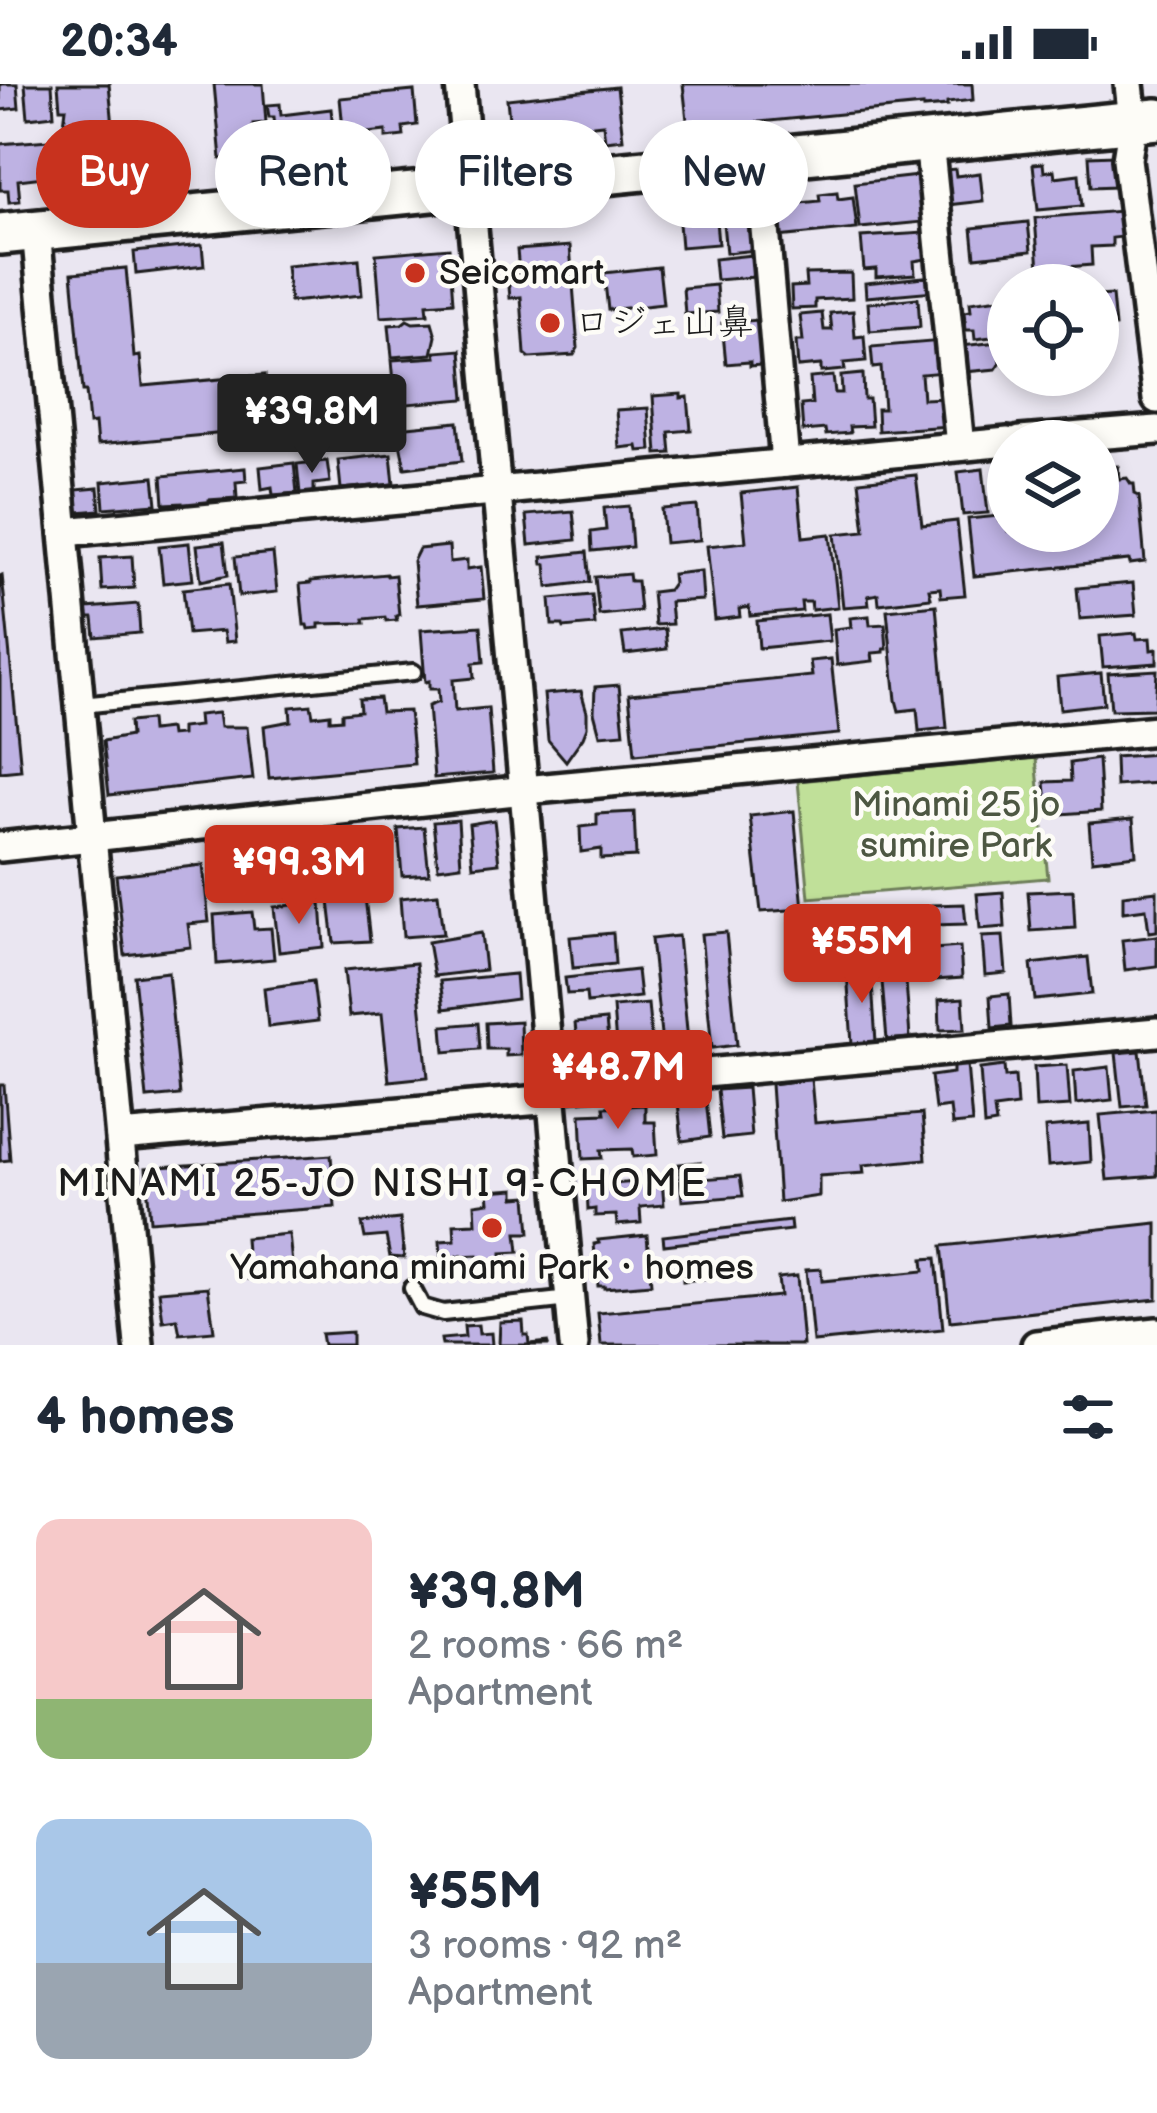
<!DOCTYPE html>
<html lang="en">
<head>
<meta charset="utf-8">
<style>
	:root { --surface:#fff; --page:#f6f6f7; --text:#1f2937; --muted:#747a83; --accent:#c8321e }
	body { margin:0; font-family:"Balsamiq Sans","Klee One",sans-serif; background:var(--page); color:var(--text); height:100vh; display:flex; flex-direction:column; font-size:45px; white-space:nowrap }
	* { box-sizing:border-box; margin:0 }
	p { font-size:39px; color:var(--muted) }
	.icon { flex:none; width:66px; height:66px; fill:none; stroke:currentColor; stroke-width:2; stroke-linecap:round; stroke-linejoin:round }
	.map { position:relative; height:1261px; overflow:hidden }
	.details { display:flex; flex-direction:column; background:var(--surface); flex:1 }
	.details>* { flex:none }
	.banner { position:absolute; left:36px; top:36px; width:1086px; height:108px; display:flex; gap:24px }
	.buttons { position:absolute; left:987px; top:180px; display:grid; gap:24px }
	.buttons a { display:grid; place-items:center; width:132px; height:132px; border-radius:50%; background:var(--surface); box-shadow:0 6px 18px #0003; font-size:60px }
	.price { position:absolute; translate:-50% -102px; padding:0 27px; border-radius:12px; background:var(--accent); color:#fff; font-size:39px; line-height:78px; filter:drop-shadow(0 3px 6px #0008) }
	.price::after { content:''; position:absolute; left:50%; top:72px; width:36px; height:27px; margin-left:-18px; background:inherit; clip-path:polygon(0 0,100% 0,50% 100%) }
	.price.current { background:#222; color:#fff }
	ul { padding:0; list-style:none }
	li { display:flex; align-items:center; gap:36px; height:300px; padding:0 36px }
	li span { display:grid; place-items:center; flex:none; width:336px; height:240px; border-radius:24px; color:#555 }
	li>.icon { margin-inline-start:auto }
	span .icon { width:144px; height:144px; fill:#fffc; stroke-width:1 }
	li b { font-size:51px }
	h2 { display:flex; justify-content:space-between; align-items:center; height:144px; padding:0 36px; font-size:51px }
	.chip { padding:0 42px; border-radius:54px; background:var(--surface); box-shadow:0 6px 18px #0003; font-size:42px; line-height:108px }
	.chip.current { background:var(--accent); color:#fff }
	.status { display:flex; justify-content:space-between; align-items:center; height:84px; padding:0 60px; background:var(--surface); direction:ltr }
	.status svg { height:33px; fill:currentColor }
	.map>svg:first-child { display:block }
	.green { fill:#c0e099; stroke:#6e7e5a; stroke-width:3 }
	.building { fill:#beb2e3; stroke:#1c1c1c; stroke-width:3 }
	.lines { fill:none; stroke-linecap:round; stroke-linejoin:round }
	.lane-casing { stroke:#1c1c1c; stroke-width:22 }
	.street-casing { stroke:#1c1c1c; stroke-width:36 }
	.secondary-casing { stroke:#1c1c1c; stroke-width:48 }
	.lane { stroke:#fdfcf7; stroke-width:14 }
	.street { stroke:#fdfcf7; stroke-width:27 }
	.secondary { stroke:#fdfcf7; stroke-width:39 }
	.poi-dot { fill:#c8321e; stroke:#fdfcf7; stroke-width:4.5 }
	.labels { text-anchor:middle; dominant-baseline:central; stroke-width:9; stroke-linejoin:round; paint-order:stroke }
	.poi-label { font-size:36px; fill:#1c1c1c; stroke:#fdfcf7; text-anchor:start }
	.park-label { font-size:36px; fill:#4d5742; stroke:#fdfcf7 }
	.neighbourhood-label { font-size:39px; letter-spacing:3px; fill:#1c1c1c; stroke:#fdfcf7 }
</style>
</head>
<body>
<div class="status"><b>20:34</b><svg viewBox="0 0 49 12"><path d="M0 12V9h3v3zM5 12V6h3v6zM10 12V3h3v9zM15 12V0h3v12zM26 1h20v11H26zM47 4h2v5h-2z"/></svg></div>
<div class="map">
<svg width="1157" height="1261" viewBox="0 0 1157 1261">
	<rect width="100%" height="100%" fill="#eae6f1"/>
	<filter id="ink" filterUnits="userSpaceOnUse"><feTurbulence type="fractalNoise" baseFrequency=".00833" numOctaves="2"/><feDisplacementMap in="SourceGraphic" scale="24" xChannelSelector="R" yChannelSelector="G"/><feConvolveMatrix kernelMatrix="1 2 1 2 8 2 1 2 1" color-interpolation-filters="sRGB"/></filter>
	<g filter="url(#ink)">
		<!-- green -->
		<polygon class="green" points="1036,674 1048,794 809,814 798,697"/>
		<!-- building -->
		<g class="building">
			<polygon points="0,0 17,0 19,24 0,26"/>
			<polygon points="25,0 52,0 54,31 28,34"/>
			<polygon points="58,0 109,0 114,53 103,54 100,66 94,73 95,87 79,88 78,78 66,62 63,48 66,24 60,24"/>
			<polygon points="214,0 263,0 266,39 253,40 255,72 242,73 243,85 230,86 229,75 221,75"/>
			<polygon points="683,0 972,0 973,16 947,19 947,22 923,24 923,22 688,45"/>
			<polygon points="617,3 623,55 605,57 603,40 547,46 549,62 496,68 494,47 510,45 507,15"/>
			<polygon points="414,7 417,41 403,43 404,52 386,54 386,47 367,49 370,83 347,85 340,14"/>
			<polygon points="280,20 281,31 331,25 334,53 277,64 274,33 269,33 267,21"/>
			<polygon points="131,52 131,58 148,57 151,85 156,85 158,103 124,106 118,54"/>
			<polygon points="48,56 52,92 18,96 20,117 9,118 8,106 0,106 0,60"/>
			<polygon points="1114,71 1116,102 1091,103 1089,72"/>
			<polygon points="1043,79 1044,88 1054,86 1055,93 1079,90 1082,122 1038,126 1033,80"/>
			<polygon points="955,85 956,92 980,89 983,117 947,121 944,86"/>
			<polygon points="918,92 923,138 860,144 855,99"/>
			<polygon points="752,106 757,166 726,169 720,109"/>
			<polygon points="837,108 838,115 853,113 857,145 777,153 773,121 791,120 790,112 800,111 800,119 820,117 819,110"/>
			<polygon points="714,113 718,160 681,163 678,127 693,126 692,115"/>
			<polygon points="1120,127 1122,153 1112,154 1112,162 1091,163 1092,181 1039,185 1035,134"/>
			<polygon points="1028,138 1031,167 975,173 972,144"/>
			<polygon points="924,149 926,175 914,177 915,190 876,193 876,185 864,186 861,153"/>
			<polygon points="202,161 204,182 136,190 134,168"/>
			<polygon points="570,162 578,264 574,271 530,274 525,270 521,213 510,214 508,190 519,189 517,166"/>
			<polygon points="449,164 453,218 427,220 428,230 381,233 376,170"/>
			<polygon points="752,171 754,193 716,196 714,175"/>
			<polygon points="359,175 362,211 290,218 286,182"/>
			<polygon points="659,183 663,220 608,226 604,189"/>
			<polygon points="126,184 134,273 140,272 143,302 265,291 270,345 97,361 95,339 89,340 86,307 83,307 72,189"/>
			<polygon points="851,189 852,214 815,216 815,224 792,225 791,203 806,202 805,190"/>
			<polygon points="934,192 935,207 866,213 865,199"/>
			<polygon points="716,201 718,228 685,230 683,204"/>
			<polygon points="1112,211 1115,243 1098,245 1098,212"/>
			<polygon points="1008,213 1008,251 975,255 974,246 966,246 964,228 971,227 970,218"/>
			<polygon points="918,214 920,243 870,247 868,219"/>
			<polygon points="853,227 855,253 864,252 866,277 844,279 845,286 821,288 821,281 798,283 796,257 803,257 800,231 822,229 824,246 832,246 830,229"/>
			<polygon points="407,236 413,239 432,238 436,252 432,270 392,273 389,241 402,240"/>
			<polygon points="758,236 761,281 750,282 750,278 726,280 722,239"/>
			<polygon points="942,257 944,288 921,290 923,315 947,314 949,342 878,347 877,325 884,325 881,283 873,284 871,263"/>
			<polygon points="998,258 1000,279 996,285 964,288 961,262"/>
			<polygon points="461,266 465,315 396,321 392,276 436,273 435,268"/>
			<polygon points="863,290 864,315 869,315 871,342 849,343 850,349 826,351 825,345 803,347 801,321 812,320 810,294 833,292 835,309 842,309 841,292"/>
			<polygon points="370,303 373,342 300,348 297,310"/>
			<polygon points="681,310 681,314 688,313 691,346 669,348 671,369 657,370 653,312"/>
			<polygon points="648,324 651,366 638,367 637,362 619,364 616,326"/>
			<polygon points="458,338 462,377 405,384 397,344"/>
			<polygon points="391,370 394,400 341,405 338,376"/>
			<polygon points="327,377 330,398 314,400 314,408 300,410 297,380"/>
			<polygon points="294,379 297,409 273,411 272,403 262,405 260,383"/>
			<polygon points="1118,382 1119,395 1127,394 1131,400 1134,400 1135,410 1139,412 1145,478 1130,480 1129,476 974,492 968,435 999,432 1000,437 1008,436 1008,447 1098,447 1098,383"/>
			<polygon points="245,384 246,397 236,398 237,414 209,416 209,421 182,424 182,419 164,420 162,392"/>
			<polygon points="983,385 988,429 963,431 958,388"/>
			<polygon points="916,391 922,441 957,437 965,511 941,513 940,504 929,505 931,514 879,520 878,510 868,512 869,521 843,523 835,450 865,447 859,397"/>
			<polygon points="154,393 157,420 104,424 102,398"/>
			<polygon points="798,403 803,453 830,450 838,523 812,526 811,518 801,518 802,527 750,532 749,523 739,525 740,533 715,536 707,462 746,458 741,409"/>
			<polygon points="98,404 100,426 78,428 76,406"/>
			<polygon points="629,422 632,463 592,467 591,448 606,446 604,424"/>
			<polygon points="697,422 700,456 665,459 662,425"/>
			<polygon points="573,427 576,456 529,461 526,431"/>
			<polygon points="224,458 228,491 201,497 197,461"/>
			<polygon points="189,459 193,496 163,499 159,462"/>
			<polygon points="449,462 450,478 467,476 467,485 481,483 484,515 417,521 413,477 419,465"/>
			<polygon points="587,468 590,498 548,503 546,480 543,480 542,473"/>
			<polygon points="273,469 277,508 239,512 235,473"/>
			<polygon points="132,472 134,504 102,506 100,474"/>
			<polygon points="701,487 703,516 670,518 672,540 655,541 652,508 668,506 673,499 672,490"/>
			<polygon points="386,490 387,492 395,491 399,531 396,532 397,536 386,537 385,533 364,535 365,539 319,540 319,544 308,545 307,541 304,541 300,500 311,499 311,497"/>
			<polygon points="629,490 630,497 637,497 640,527 599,531 595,493"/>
			<polygon points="2,491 21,686 0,688 0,492"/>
			<polygon points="1133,499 1136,531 1080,535 1077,504"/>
			<polygon points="229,500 235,557 225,558 223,547 188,550 183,505"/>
			<polygon points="592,511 595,541 564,544 563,541 552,541 550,515"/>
			<polygon points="138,520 140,549 95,553 93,534 88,534 87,524"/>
			<polygon points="936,521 947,644 919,647 917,625 899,627 896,616 887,526"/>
			<polygon points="827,530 830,557 759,564 757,537"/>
			<polygon points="869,532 870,541 885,540 887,565 884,565 884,568 872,569 873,577 837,581 834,545 851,543 850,534"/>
			<polygon points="481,542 484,578 473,579 474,594 453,596 455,627 488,624 493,689 434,694 428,622 439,618 438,605 429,605 429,597 425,598 421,546"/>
			<polygon points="665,545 667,565 625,570 622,550"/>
			<polygon points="1136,549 1137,555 1150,554 1151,566 1157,565 1157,579 1103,583 1100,552"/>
			<polygon points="831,575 839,650 635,670 629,610 812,592 810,577"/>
			<polygon points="1157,586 1155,625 1111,626 1108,589"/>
			<polygon points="1101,589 1104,620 1060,625 1057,593"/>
			<polygon points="619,601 624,649 600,651 594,628 595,603"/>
			<polygon points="581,607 587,628 587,643 583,653 566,677 548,656 544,610"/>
			<polygon points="379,614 381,628 409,627 414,680 269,694 264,642 291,637 290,623 311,621 313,632 330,630 330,636 342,635 342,629 360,627 359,615"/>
			<polygon points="218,629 220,643 247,643 253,695 109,711 103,657 130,652 129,638 150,636 151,647 169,645 170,652 181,651 181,644 199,642 198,631"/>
			<polygon points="1157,670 1157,699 1116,702 1115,673"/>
			<polygon points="1098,675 1101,727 1048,731 1045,698 1071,697 1070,679"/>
			<polygon points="794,727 803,825 761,828 750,732"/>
			<polygon points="634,728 636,773 601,775 601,765 581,768 580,743 597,741 597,730"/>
			<polygon points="1133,735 1136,771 1092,776 1089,739"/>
			<polygon points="458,736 461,781 438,784 433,738"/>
			<polygon points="494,736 499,779 473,782 469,740"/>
			<polygon points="424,743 429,790 402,792 398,745"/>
			<polygon points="297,752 299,768 312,767 318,811 279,816 271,755"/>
			<polygon points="356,764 360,796 324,798 322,767"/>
			<polygon points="203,781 209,838 188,840 191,863 125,871 116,791"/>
			<polygon points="1073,806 1075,844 1031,847 1028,808"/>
			<polygon points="1157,807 1157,847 1149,848 1146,825 1123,828 1123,811"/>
			<polygon points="1003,808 1005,843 980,845 977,810"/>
			<polygon points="438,810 443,850 403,853 400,814"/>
			<polygon points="365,813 370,857 334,859 329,817"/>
			<polygon points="321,818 324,863 279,868 274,823"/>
			<polygon points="964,820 966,840 933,841 932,821"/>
			<polygon points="922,825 921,850 884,850 884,826"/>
			<polygon points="252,828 254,845 271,844 274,875 217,880 214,831"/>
			<polygon points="866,829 865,849 819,849 818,830"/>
			<polygon points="726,848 737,961 712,964 701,850"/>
			<polygon points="481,849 485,886 434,892 428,858"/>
			<polygon points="613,849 615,880 573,884 570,853"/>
			<polygon points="678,852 689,967 663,970 651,855"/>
			<polygon points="1003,852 1006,889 985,891 982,853"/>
			<polygon points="1157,852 1157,882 1125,886 1122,856"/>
			<polygon points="960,863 962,894 936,896 934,865"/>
			<polygon points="1088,873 1092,910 1035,916 1031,880"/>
			<polygon points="416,879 428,993 389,997 382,929 349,932 344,886"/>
			<polygon points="905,883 910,954 887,956 881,886"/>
			<polygon points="871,885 876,958 852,960 847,887"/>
			<polygon points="637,886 640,913 587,919 586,909 567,910 565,894"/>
			<polygon points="168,888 180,1011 147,1014 134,892"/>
			<polygon points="515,890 517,915 444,925 440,897"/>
			<polygon points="313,897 318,937 268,943 264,904"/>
			<polygon points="1009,910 1011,942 992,944 990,912"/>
			<polygon points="963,914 965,945 940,946 939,916"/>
			<polygon points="648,920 653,974 645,974 643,958 616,961 613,923"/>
			<polygon points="606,936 610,978 579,981 575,939"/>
			<polygon points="520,937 521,971 506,972 506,965 487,965 486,939"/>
			<polygon points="478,939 480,965 445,968 443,942"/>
			<polygon points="1140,967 1146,1021 1122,1023 1116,969"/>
			<polygon points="967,980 972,1039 952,1041 950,1023 935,1025 931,992 953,989 953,982"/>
			<polygon points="1067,981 1070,1022 1036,1024 1034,983"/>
			<polygon points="1004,982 1005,993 1015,992 1017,1022 994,1025 996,1040 984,1042 980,985"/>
			<polygon points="1109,983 1112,1016 1076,1020 1074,987"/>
			<polygon points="811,995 815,1039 922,1030 926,1075 863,1081 864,1089 819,1092 819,1112 779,1118 771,1000"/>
			<polygon points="0,1001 4,1001 10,1076 0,1077"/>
			<polygon points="747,1004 751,1052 722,1055 717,1006"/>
			<polygon points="705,1006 710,1053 682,1057 677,1009"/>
			<polygon points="645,1021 645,1038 655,1038 657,1071 633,1073 632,1065 601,1066 602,1074 583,1075 581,1030 605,1029 604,1023"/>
			<polygon points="1157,1026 1157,1092 1107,1096 1100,1031"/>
			<polygon points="1089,1040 1091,1078 1048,1082 1045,1044"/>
			<polygon points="331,1071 335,1123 150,1137 146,1084"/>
			<polygon points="700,1078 702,1095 740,1092 743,1112 682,1117 679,1080"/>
			<polygon points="662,1096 664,1121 640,1123 641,1139 617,1141 616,1131 595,1132 595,1125 588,1126 587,1102"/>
			<polygon points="515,1105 515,1113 527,1112 530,1149 517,1149 519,1168 502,1169 502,1175 478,1177 478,1171 458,1172 460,1190 442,1191 440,1157 455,1156 454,1140 476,1139 475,1120 489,1118 488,1107"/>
			<polygon points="400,1135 404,1174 390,1173 386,1152 365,1154 362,1139"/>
			<polygon points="790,1137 791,1146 664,1161 663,1152"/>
			<polygon points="1157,1139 1157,1215 950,1237 942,1162"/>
			<polygon points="289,1150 293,1190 248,1195 245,1154"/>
			<polygon points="647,1151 651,1200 604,1204 604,1202 598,1202 594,1160 599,1159 598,1156"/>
			<polygon points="936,1174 943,1245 813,1258 806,1186 821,1185 822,1197 924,1187 923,1175"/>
			<polygon points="707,1176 709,1194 683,1197 682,1178"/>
			<polygon points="797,1192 803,1261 601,1261 598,1229 780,1212 778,1194"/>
			<polygon points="208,1203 214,1247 180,1250 177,1235 163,1237 159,1207"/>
			<polygon points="523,1237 524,1251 528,1251 529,1260 547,1258 548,1261 499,1261 500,1238"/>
			<polygon points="478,1241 479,1250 491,1249 492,1261 442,1261 441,1255 465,1253 464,1242"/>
			<polygon points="352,1248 352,1261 323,1261 321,1250"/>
		</g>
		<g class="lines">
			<!-- lane casing -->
			<g class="lane-casing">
				<g id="lane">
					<polyline points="81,621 413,588"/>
					<polyline points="412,1204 422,1223 443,1229 570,1215"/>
				</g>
			</g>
			<!-- street casing -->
			<g class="street-casing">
				<g id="street">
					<polyline points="460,0 574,1261"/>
					<polyline points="1129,0 1133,37 1127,75 1157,315"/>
					<polyline points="929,57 960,362"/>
					<polyline points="759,74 785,379"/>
					<polyline points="36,146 139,1261"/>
					<polyline points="1020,357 1157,346"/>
					<polyline points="65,448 1008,358"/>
					<polyline points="0,763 525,706 1157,646"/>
					<polyline points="551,1003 1157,948"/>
					<polyline points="120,1052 552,1015"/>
					<polyline points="1036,1261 1157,1248"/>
				</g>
			</g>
			<!-- secondary casing -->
			<g class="secondary-casing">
				<polyline id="secondary" points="0,150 1157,35"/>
			</g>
			<!-- lane -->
			<use href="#lane" class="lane"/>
			<!-- street -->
			<use href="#street" class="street"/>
			<!-- secondary -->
			<use href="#secondary" class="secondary"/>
		</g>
	</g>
	<!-- markers -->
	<g class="poi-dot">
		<circle cx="415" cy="189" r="12"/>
		<circle cx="550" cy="239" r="12"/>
		<circle cx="492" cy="1144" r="12"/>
	</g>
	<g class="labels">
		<!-- poi labels -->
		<g class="poi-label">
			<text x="439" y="189">Seicomart</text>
			<text x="574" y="239">ロジェ山鼻</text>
			<text x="492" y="1184" text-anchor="middle">Yamahana minami Park・homes</text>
		</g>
		<!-- park labels -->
		<g class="park-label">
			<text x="956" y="721">Minami 25 jo<tspan x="956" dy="41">sumire Park</tspan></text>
		</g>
		<!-- neighbourhood labels -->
		<g class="neighbourhood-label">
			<text x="383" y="1100">MINAMI 25-JO NISHI 9-CHOME</text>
		</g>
	</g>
</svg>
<div class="buttons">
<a><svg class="icon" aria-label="locate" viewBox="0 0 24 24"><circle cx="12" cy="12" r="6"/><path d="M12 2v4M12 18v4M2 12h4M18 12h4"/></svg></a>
<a><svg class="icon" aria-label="layers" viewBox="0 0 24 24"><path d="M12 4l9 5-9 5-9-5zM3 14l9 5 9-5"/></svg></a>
</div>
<b class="price current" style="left:312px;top:392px">¥39.8M</b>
<b class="price" style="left:299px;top:843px">¥99.3M</b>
<b class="price" style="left:862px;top:922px">¥55M</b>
<b class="price" style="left:618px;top:1048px">¥48.7M</b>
<div class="banner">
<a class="chip current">Buy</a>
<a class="chip">Rent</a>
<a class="chip">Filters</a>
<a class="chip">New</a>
</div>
</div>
<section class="details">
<h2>4 homes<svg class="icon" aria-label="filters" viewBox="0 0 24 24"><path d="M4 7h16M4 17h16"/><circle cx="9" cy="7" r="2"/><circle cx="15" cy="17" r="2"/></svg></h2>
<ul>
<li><span style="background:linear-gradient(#f6c9c9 75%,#8fb573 0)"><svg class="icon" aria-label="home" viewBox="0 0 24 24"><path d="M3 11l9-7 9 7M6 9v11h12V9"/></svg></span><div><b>¥39.8M</b><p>2 rooms · 66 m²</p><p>Apartment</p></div></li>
<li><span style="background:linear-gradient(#a9c7e8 60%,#9aa5b1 0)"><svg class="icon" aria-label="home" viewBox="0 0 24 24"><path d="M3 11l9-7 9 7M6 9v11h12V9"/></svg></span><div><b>¥55M</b><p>3 rooms · 92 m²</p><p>Apartment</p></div></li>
</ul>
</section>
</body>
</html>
